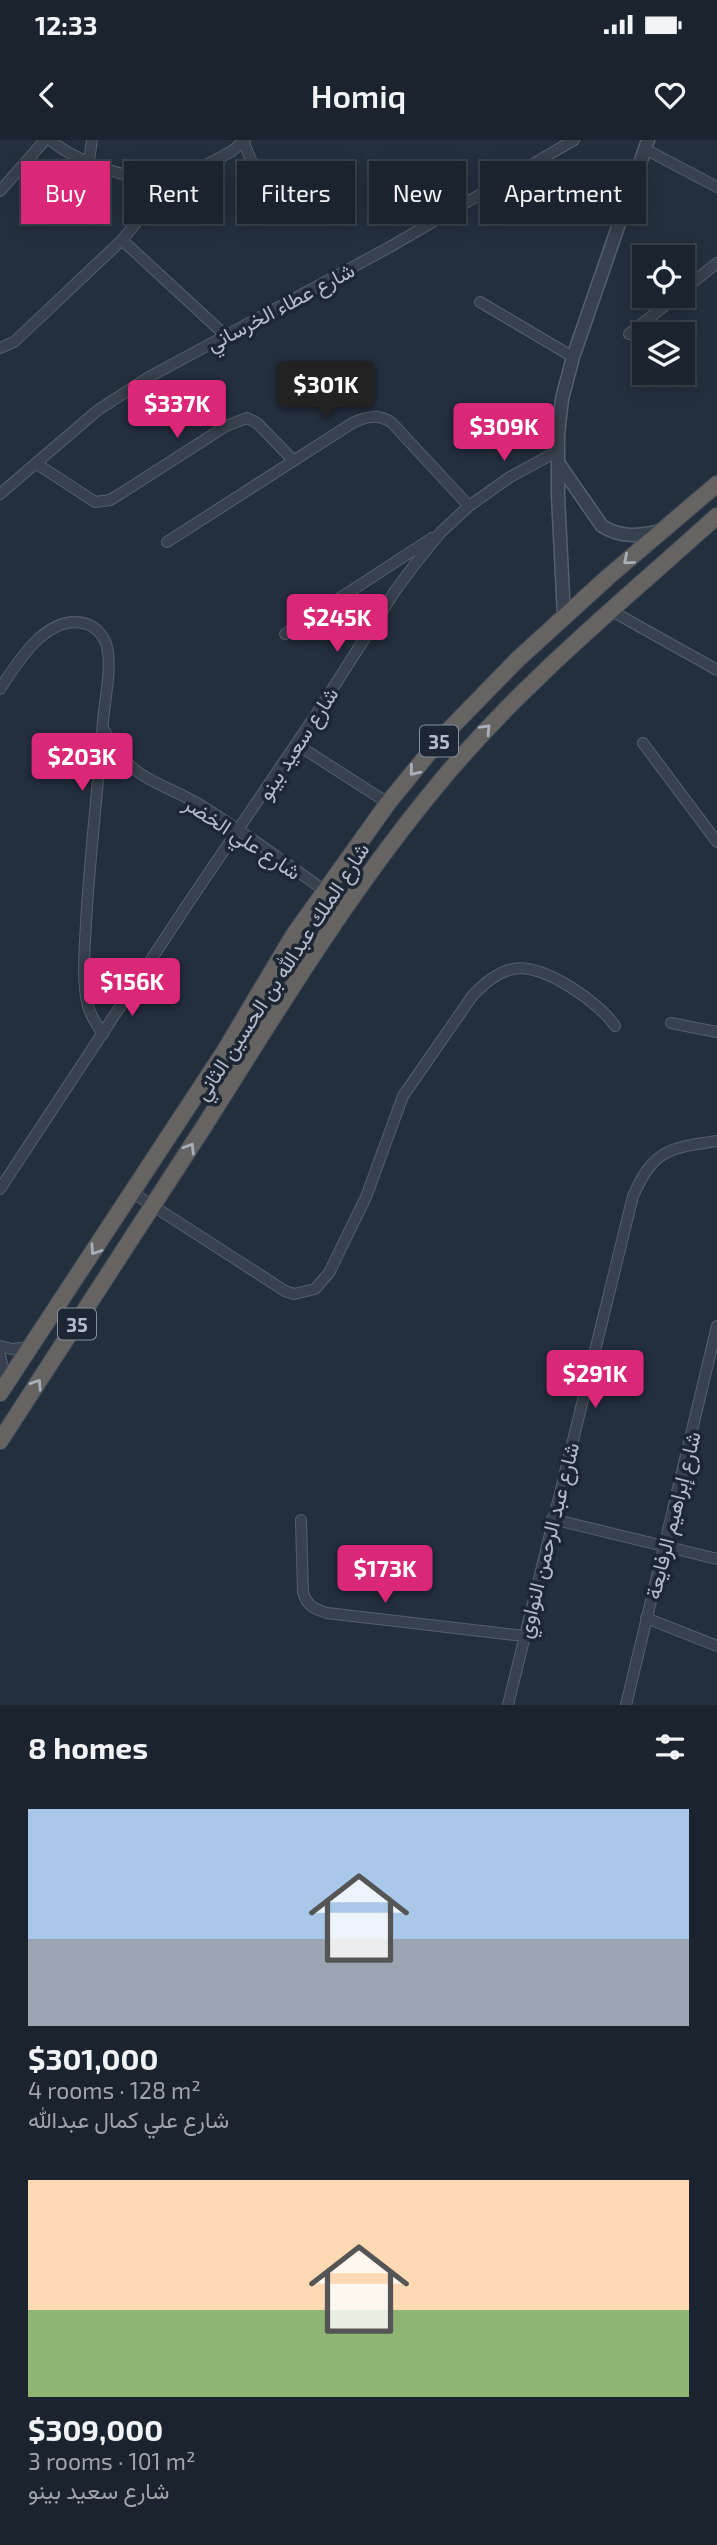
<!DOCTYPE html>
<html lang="en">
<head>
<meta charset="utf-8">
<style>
	:root { --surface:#1b232e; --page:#282f3a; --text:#f1f3f6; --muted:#a0a4aa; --line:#39404a; --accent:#db2777 }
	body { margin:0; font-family:"Exo 2",Vazirmatn,sans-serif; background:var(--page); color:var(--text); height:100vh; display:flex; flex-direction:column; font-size:26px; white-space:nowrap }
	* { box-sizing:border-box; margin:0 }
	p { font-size:23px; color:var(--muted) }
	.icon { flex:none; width:38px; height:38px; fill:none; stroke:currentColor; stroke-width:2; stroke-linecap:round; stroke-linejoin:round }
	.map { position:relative; height:1565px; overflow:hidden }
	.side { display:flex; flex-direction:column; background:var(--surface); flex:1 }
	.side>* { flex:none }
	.banner { position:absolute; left:21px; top:21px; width:676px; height:63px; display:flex; gap:14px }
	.tools { position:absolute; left:632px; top:105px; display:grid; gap:14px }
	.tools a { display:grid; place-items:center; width:63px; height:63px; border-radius:0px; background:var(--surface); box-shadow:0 4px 18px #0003,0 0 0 2px var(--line); font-size:35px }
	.price { position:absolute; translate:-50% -60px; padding:0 16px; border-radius:7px; background:var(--accent); color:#fff; font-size:23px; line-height:46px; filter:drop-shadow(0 2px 4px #0008) }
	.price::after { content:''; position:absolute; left:50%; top:42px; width:21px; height:16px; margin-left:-10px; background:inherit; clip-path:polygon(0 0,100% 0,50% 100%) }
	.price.active { background:#222; color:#fff }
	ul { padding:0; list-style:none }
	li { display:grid; align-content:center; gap:14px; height:371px; padding:0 28px }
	li span { display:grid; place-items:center; height:217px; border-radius:0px; color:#555 }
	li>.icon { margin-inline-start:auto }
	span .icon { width:126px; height:126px; fill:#fffc; stroke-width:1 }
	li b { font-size:30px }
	h2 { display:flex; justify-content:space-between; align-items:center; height:84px; padding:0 28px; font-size:30px }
	.chip { padding:0 24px; border-radius:0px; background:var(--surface); box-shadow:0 4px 18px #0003,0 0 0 2px var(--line); font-size:24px; line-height:63px }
	.chip.active { background:var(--accent); color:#fff }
	.status { display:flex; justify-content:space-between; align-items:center; height:49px; padding:0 35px; background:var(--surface); direction:ltr }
	.status svg { height:19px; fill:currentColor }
	header { display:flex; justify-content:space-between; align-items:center; height:91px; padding:0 28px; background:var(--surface); font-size:32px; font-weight:600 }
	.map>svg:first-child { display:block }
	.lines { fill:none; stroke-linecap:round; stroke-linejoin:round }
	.minor-casing { stroke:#565f6c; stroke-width:12 }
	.tertiary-casing { stroke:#565f6c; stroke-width:15 }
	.trunk-casing { stroke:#434c59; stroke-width:18 }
	.minor { stroke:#38414e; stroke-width:10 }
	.tertiary { stroke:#38414e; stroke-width:12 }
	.trunk { stroke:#656462; stroke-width:16 }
	.oneway { stroke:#a8afba }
	.labels { text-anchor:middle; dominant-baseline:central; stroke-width:7; stroke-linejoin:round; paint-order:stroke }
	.shield { fill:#1d2633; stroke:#878f9c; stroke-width:2 }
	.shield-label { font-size:19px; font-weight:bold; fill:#b4bcc9 }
	.street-label { font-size:21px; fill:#b4bcc9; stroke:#1d2633 }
</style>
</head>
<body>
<div class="status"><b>12:33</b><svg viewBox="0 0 49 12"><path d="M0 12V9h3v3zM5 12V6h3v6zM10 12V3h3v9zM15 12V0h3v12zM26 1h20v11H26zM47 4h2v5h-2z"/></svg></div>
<header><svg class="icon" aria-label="back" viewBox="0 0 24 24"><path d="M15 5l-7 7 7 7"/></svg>Homiq<svg class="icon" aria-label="heart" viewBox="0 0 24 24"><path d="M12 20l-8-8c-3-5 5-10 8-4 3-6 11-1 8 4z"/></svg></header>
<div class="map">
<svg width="717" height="1565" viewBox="0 0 717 1565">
	<rect width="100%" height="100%" fill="#242f3e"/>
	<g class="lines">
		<!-- minor casing -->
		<g class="minor-casing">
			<g id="minor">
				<path d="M 50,0 C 82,26 128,36 167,46"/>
				<polyline points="244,3 272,72"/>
				<polyline points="645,9 717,47"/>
				<polyline points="89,21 92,0"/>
				<polyline points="0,51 45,0"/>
				<polyline points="122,100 225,195"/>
				<polyline points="682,151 717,123"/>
				<polyline points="480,162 573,217"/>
				<polyline points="629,194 677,156"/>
				<polyline points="0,208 14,202 122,100 167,46 232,11 245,0"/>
				<polyline points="37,324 95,362 110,360 120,354 226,286 247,278 257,283 293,320"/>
				<polyline points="0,354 98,270 149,237 388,108 574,0"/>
				<path d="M 167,402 L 354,282 C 369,276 379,274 392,283 L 469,366"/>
				<polyline points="610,470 717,530"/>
				<polyline points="285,494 432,398"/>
				<path d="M 0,549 C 18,521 48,472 87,484 C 96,487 105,497 107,507 C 112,529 105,557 103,581 C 98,648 90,714 86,782 C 85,809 81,840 88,866 C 91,877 97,885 103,894"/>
				<path d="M 103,588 C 131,645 163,640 210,671 C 249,696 287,724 325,751"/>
				<polyline points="643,603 717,702"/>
				<polyline points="296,604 388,663"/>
				<polyline points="671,883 717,892"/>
				<polyline points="0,1049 187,765 317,573 395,451 415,424 441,392 469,366 510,337 558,311"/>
				<path d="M 133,1053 L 285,1151 L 294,1154 L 315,1149 L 329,1133 L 366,1057 L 403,956 L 473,855 C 484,844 497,832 513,829 C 543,823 599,862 615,886"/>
				<polyline points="0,1206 12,1209 29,1207"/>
				<polyline points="0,1215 6,1242"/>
				<polyline points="552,1379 717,1419"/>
				<path d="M 301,1380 L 303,1452 C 307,1466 314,1469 327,1473 L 524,1496"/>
				<polyline points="646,1478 717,1506"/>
				<path d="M 508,1565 L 633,1056 C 654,1009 669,1008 717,1001"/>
				<polyline points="626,1565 717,1186"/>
			</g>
		</g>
		<!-- tertiary casing -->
		<g class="tertiary-casing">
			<g id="tertiary">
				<path d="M 559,324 L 602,386 C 621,398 639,396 660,391"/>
				<polyline points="564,476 558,356 558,294 562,259 573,217 648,0"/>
			</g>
		</g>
		<!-- trunk casing -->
		<g class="trunk-casing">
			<g id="trunk">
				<polyline points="0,1253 224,912 293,796 388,663 441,598 517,520 608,437 717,344"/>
				<path d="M 0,1301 C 68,1197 136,1093 203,988 C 278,869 350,750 440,642 C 522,543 622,462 717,376"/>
			</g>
		</g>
		<!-- minor -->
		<use href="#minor" class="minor"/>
		<!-- tertiary -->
		<use href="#tertiary" class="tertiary"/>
		<!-- trunk -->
		<use href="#trunk" class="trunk"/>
	</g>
	<!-- one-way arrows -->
	<defs><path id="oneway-chevron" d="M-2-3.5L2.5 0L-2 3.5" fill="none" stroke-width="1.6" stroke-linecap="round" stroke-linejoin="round" transform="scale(1.75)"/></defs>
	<g class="oneway">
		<use href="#oneway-chevron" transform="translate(628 420) rotate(139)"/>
		<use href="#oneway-chevron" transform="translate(486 589) rotate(-46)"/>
		<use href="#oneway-chevron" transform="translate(414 631) rotate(129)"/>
		<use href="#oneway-chevron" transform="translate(190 1008) rotate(-58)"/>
		<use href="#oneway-chevron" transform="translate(95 1110) rotate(124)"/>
		<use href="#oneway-chevron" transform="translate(37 1244) rotate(-57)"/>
	</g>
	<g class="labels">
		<!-- shield labels -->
		<g class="shield">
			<rect x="420" y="585.5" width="38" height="31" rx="5"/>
			<rect x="58" y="1168.5" width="38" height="31" rx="5"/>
		</g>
		<g class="shield-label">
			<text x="439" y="601">35</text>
			<text x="77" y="1184">35</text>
		</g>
		<!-- street labels -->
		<g class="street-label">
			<text transform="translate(280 166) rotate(-28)">شارع عطاء الخرساني</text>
			<text transform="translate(297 603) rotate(-57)">شارع سعيد بينو</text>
			<text transform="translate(243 697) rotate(33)">شارع علي الخضر</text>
			<text transform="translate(281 831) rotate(-57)">شارع الملك عبدالله بن الحسين الثاني</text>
			<text transform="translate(672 1375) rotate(-76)">شارع إبراهيم الرفايعة</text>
			<text transform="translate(547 1400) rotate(-76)">شارع عبد الرحمن النواوي</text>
		</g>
	</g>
</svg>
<div class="tools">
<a><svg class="icon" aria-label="locate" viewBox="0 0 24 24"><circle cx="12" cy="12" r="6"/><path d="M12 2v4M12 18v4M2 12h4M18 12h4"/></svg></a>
<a><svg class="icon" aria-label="layers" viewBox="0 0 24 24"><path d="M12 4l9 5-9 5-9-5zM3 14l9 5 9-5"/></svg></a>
</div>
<b class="price active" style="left:326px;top:281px">$301K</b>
<b class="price" style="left:177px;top:300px">$337K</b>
<b class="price" style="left:504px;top:323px">$309K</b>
<b class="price" style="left:337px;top:514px">$245K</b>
<b class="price" style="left:82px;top:653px">$203K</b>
<b class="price" style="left:132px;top:878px">$156K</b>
<b class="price" style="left:595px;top:1270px">$291K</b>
<b class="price" style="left:385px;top:1465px">$173K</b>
<div class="banner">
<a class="chip active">Buy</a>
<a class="chip">Rent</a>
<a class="chip">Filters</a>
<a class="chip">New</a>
<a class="chip">Apartment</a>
</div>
</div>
<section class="side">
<h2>8 homes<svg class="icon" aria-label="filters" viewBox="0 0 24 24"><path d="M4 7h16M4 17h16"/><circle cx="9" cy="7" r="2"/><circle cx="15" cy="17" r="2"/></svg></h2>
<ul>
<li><span style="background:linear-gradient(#a9c7e8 60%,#9aa5b1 0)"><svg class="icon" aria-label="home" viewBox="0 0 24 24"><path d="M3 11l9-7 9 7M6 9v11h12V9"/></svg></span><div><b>$301,000</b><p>4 rooms · 128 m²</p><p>شارع علي كمال عبدالله</p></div></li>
<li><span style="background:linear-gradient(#ffd9b3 60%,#8fb573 0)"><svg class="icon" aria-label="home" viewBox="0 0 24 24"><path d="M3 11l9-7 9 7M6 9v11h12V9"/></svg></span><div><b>$309,000</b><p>3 rooms · 101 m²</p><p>شارع سعيد بينو</p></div></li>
</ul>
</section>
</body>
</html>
